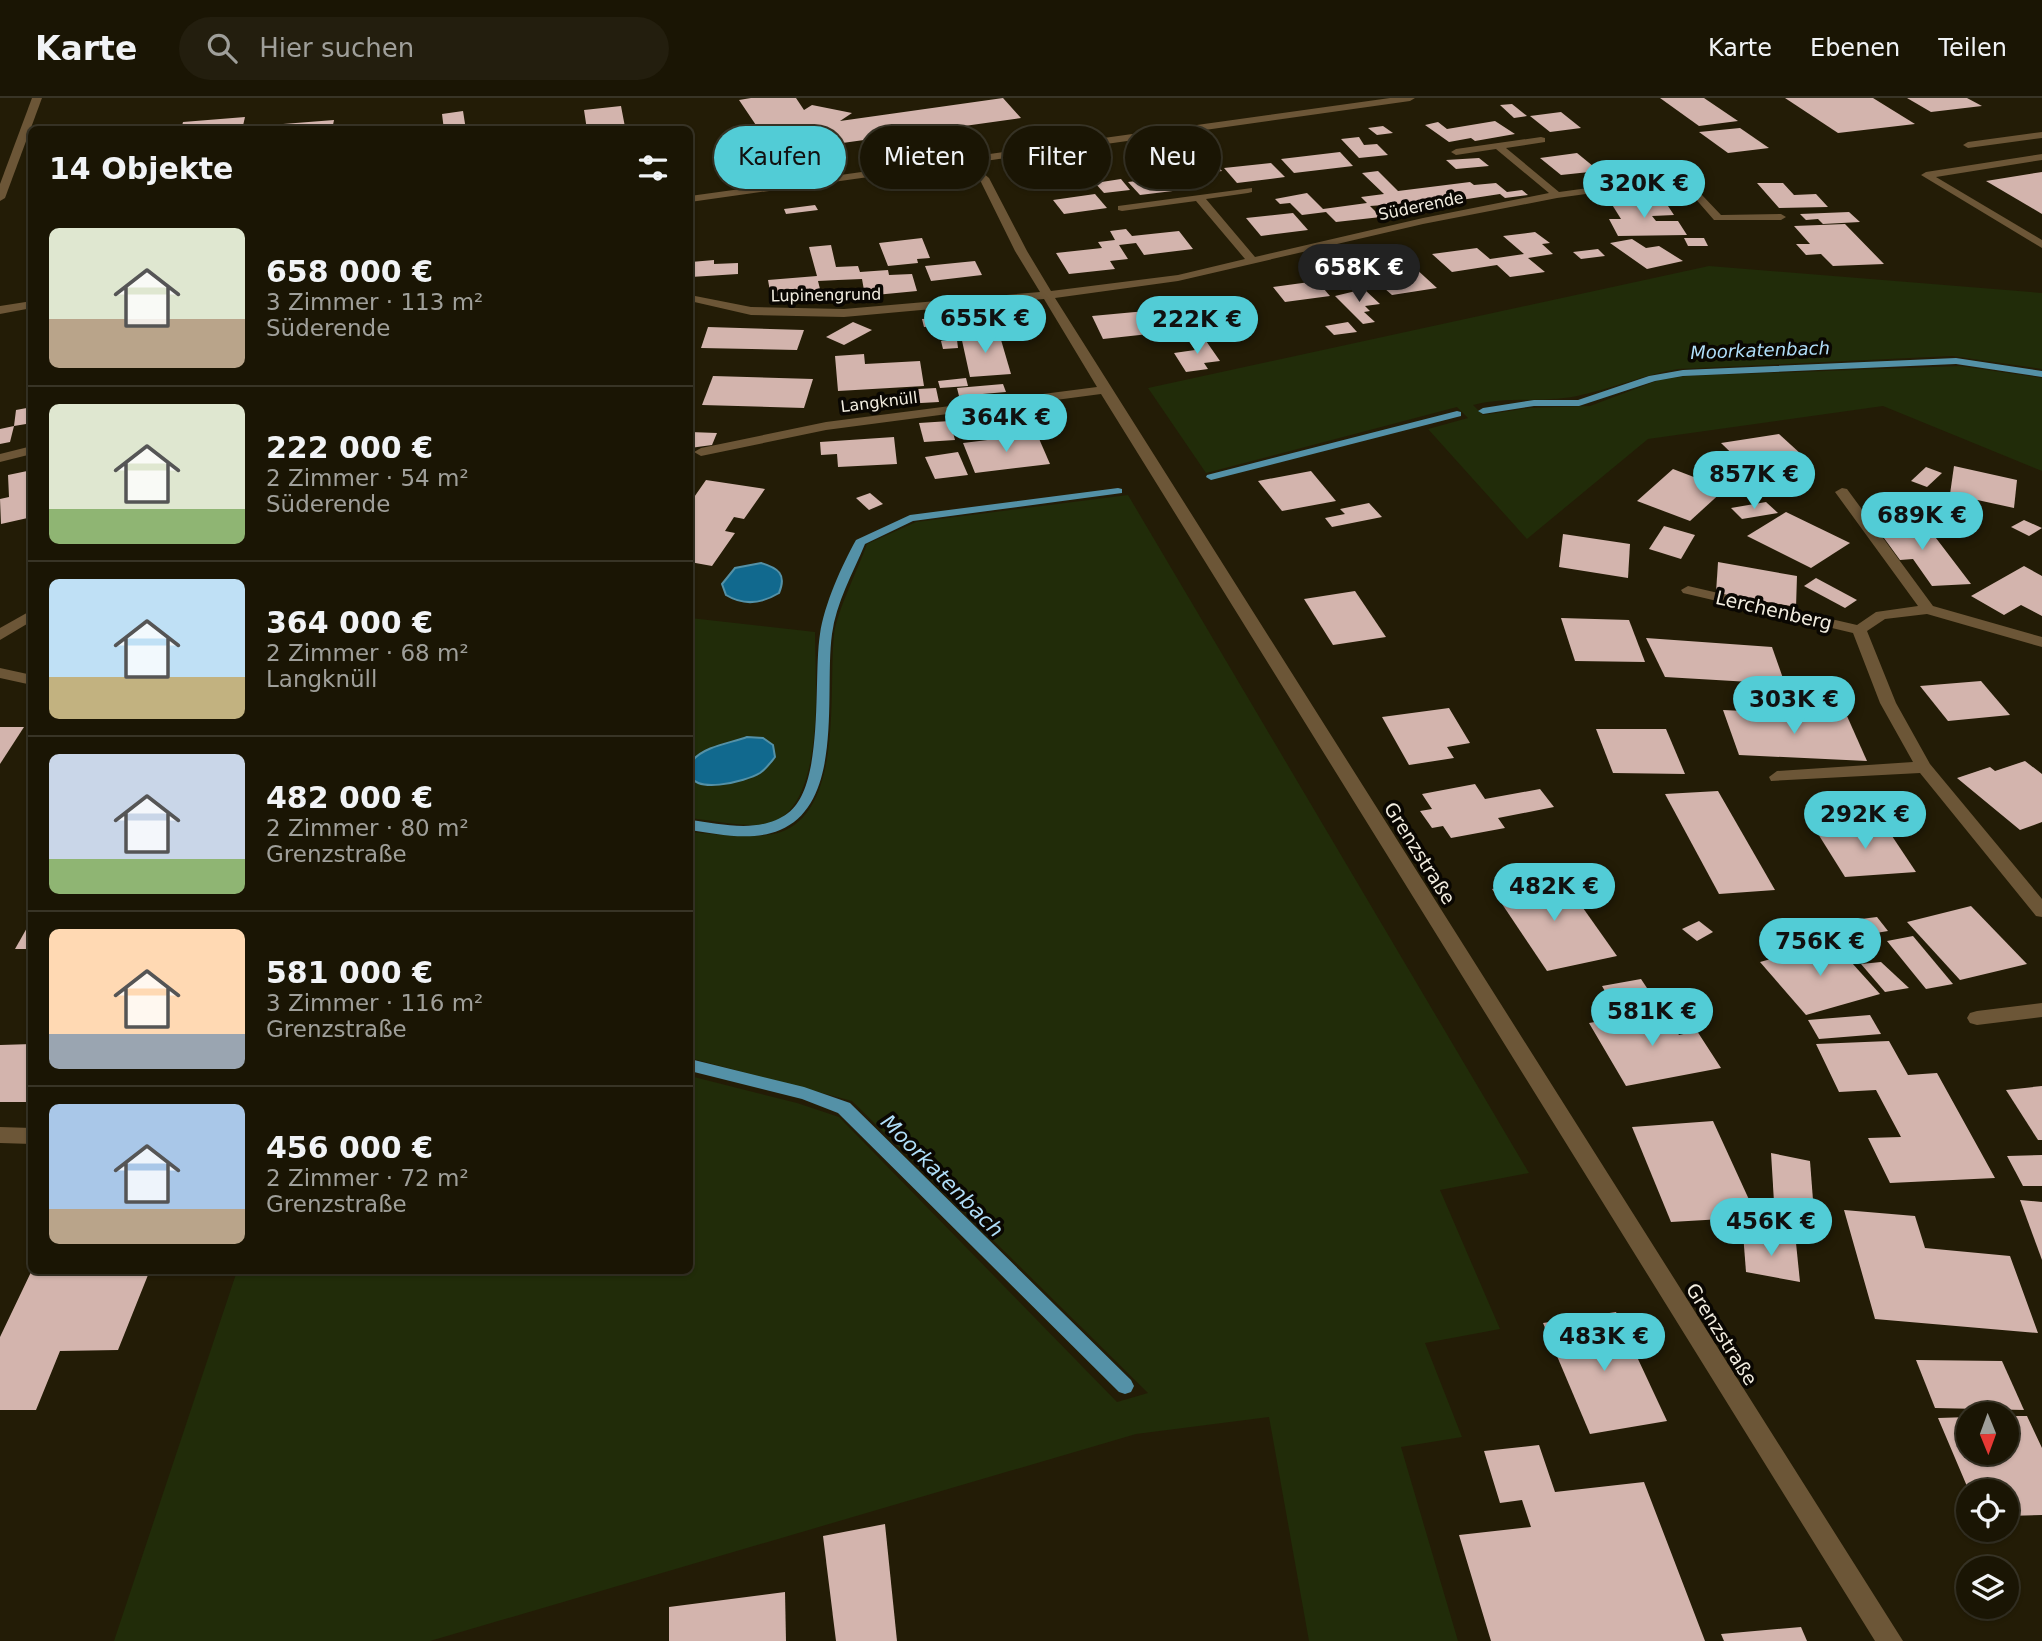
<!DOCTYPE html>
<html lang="de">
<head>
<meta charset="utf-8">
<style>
	:root { --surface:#1a1504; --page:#231e0e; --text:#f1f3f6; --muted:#9f9f9a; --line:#383426; --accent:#52ccd6 }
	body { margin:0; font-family:"DejaVu Sans",sans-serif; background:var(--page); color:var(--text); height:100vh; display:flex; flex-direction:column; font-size:26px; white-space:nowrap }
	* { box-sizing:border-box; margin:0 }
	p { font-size:23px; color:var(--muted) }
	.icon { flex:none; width:38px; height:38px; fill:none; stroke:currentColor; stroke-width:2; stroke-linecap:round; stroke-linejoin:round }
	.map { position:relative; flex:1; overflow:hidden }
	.side { position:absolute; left:28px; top:28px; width:665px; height:1148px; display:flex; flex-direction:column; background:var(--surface); border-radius:10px; box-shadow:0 2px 5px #0004,0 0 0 2px var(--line) }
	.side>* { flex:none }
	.banner { position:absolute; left:714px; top:28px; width:665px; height:63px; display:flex; gap:14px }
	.needle { width:46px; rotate:179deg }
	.fabs { position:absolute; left:1956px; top:1304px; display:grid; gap:14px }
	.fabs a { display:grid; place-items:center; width:63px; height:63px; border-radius:50%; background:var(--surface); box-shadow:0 2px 5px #0004,0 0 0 2px var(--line); font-size:35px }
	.price { position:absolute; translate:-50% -60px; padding:0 16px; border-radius:24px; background:var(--accent); color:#111; font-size:23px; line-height:46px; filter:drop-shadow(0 2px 4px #0008) }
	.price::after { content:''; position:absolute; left:50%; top:42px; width:21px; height:16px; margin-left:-10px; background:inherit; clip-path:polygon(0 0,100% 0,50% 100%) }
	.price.selected { background:#222; color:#fff }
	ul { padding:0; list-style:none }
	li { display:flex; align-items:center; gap:21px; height:175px; padding:0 21px }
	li+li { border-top:2px solid var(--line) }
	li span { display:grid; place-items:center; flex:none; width:196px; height:140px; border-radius:10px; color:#555 }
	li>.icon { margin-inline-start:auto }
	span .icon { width:84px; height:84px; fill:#fffc; stroke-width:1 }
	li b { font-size:30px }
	h2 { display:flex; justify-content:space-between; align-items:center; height:84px; padding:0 21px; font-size:30px }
	.chip { padding:0 24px; border-radius:32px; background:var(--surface); box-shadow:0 2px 5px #0004,0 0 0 2px var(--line); font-size:24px; line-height:63px }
	.chip.selected { background:var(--accent); color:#111 }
	header { display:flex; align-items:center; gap:42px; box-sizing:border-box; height:98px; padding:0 35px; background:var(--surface); border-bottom:2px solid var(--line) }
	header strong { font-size:33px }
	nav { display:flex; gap:38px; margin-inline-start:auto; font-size:24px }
	.search { width:490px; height:63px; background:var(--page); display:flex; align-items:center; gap:18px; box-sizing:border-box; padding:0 24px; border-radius:38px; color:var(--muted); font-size:26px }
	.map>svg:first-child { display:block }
	.green { fill:#212c09 }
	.water { fill:#11698e; stroke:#5491a7; stroke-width:2 }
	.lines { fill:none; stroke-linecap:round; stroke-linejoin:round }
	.stream { fill:#5491a7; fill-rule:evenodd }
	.building { fill:#d3b4ad }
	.minor { fill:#6c5637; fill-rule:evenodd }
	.labels { text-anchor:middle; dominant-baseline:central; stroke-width:7; stroke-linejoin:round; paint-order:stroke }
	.far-street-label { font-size:16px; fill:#f2ede0; stroke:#0a0702 }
	.far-water-label { font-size:18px; font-style:italic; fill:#b0def9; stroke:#0a0702 }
	.street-label { font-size:19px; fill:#f2ede0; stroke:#0a0702 }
	.water-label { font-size:21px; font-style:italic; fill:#b0def9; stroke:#0a0702 }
</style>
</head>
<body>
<header>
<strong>Karte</strong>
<div class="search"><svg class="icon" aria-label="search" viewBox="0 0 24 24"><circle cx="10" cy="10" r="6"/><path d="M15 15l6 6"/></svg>Hier suchen</div>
<nav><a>Karte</a><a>Ebenen</a><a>Teilen</a></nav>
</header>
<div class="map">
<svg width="2042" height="1543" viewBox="0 0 2042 1543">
	<rect width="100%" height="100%" fill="#231c06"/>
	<!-- green -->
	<g class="green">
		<path d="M 1709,168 L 2042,195 L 2042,271 L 1952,258 L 1678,271 C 1643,277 1611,291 1577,298 C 1543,305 1506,298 1473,307 L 1483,317 L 1530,310 L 1590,308 L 1659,282 L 1687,278 L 1960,268 L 2042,280 L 2042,373 L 1883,308 L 1648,341 L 1527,441 L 1428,331 L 1468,320 L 1457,309 L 1206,375 L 1148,290 Z"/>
		<path d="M 1128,397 L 1529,1075 L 1440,1092 L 1500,1231 L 1425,1245 L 1462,1339 L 1401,1349 L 1458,1543 L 1309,1543 L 1269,1319 L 1136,1336 L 430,1543 L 114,1543 L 237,1173 L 690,1172 L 690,978 L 797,1005 L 839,1019 L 1117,1304 L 1148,1295 L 852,1003 L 690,960 L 690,734 C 713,736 759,742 781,734 C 844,711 828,591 834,537 C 836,515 859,469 867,446 L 916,424 Z"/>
		<path d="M 690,520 L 815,534 C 815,581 826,701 774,724 C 757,732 710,722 690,720 L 690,679 L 693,683 L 747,639 L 694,661 L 690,668 Z"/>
	</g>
	<!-- water -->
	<g class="water">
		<path d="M 761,465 C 778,470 787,476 779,495 C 761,506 744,508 726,497 L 722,486 L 735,470 Z"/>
		<path d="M 747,639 L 763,640 L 773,647 L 775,659 C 771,664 766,671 760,675 C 747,683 688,699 690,672 C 690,668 690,666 693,662 C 705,648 731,645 747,639 Z"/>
	</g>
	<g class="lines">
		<!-- stream -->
		<g class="stream">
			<polygon points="1956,260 2042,273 2042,279 1956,266 1683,278 1655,283 1579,308 1534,308 1483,316 1478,313 1483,310 1534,302 1578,302 1649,278 1683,272"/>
			<polygon points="1457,313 1461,314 1461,318 1211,382 1206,379 1207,377"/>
			<path d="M 1118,390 L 1122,391 L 1122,395 L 913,423 L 865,446 C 853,475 836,505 832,536 C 824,593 845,705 780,732 C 752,744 717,736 690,732 L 690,722 C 722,726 760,736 788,715 C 825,688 813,579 820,536 C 824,507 842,467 856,442 L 910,417 Z"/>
			<polygon points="690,961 804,989 850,1005 1131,1282 1134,1288 1131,1294 1125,1296 1119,1294 838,1015 802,1001 690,973"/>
		</g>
	</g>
	<!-- building -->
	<g class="building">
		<polygon points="751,0 796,0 804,12 812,7 852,15 840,23 1003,0 1021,20 821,48 815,40 780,33 762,36 739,2"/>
		<polygon points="1660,0 1704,0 1738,23 1699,28"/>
		<polygon points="1785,0 1873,0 1915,26 1838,35"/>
		<polygon points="1907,0 1967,0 1982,8 1931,14"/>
		<polygon points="1512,6 1527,18 1514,20 1500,7"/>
		<polygon points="621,8 625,29 635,28 636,32 587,32 584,12"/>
		<polygon points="463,13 466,32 444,32 442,16"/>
		<polygon points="1561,14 1581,30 1550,34 1530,18"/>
		<polygon points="245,19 242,32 181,32 183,24"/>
		<polygon points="334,22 332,32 282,32 283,26"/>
		<polygon points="1495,23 1515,36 1475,43 1471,40 1449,44 1425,27 1438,24 1447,31"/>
		<polygon points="1383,28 1393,35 1377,37 1368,30"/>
		<polygon points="1740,30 1769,50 1728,55 1699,34"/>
		<polygon points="1359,39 1364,47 1377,46 1388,57 1359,60 1341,41"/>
		<polygon points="1340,54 1353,68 1294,75 1281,61"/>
		<polygon points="1577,55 1599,73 1561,77 1540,60"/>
		<polygon points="1479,60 1489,68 1456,71 1446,62"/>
		<polygon points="1213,63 1222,73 1206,75 1197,65"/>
		<polygon points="1271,65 1285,79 1237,85 1224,70"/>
		<polygon points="1378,73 1398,93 1470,84 1474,87 1496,85 1507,94 1522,92 1528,97 1505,100 1500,96 1415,109 1411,105 1370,108 1381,119 1336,124 1326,114 1302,117 1290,105 1280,106 1275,101 1307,95 1323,111 1367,105 1361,99 1384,96 1362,75"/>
		<polygon points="2042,74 2042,116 1986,83"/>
		<polygon points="1169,79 1181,92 1140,97 1128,84"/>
		<polygon points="1121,81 1130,92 1104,95 1095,85"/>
		<polygon points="1757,85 1783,85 1794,97 1816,96 1828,109 1779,110"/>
		<polygon points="1095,96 1107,110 1064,116 1053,102"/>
		<polygon points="1611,105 1666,105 1674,117 1652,118 1656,123 1678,123 1687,137 1618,138 1609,121 1621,121"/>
		<polygon points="815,107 818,112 786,116 784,111"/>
		<polygon points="1849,114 1860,124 1823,126 1818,121 1806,122 1800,116"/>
		<polygon points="1293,115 1308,132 1261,138 1246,120"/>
		<polygon points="1845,126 1884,166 1833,168 1821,156 1806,157 1796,146 1810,146 1794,128"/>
		<polygon points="1126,131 1132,138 1179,133 1193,151 1144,157 1136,145 1119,147 1128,161 1110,163 1115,171 1069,176 1056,155 1102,150 1098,144 1115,142 1110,133"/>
		<polygon points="1535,134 1550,145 1542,146 1553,156 1528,160 1545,174 1510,179 1497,167 1452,174 1432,156 1477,150 1490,161 1524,156 1503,138"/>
		<polygon points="922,140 930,160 917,161 918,165 888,168 879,145"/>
		<polygon points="1684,140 1704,140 1708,148 1688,148"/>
		<polygon points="1632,141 1646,150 1659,148 1683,163 1647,171 1610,145"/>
		<polygon points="831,147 836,169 858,168 860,174 888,172 889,177 912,176 917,193 865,198 862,181 838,182 818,183 821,195 771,199 768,182 817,178 809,149"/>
		<polygon points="1598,151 1605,158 1581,161 1573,154"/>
		<polygon points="714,162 714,166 738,165 738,176 691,179 691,164"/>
		<polygon points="975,163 982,177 931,183 925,168"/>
		<polygon points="1374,167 1380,174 1414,169 1437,190 1392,197 1384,190 1366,192 1345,172"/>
		<polygon points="1317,183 1330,198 1285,204 1273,189"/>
		<polygon points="1364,191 1380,206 1365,208 1370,213 1364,214 1375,224 1363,226 1335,198"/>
		<polygon points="1214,201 1230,223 1194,227 1178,206"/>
		<polygon points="1146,213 1158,235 1103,241 1092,218"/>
		<polygon points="971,217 973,225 924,229 922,221"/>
		<polygon points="853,224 872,232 844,247 826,239"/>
		<polygon points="1348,224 1357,234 1334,237 1325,228"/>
		<polygon points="708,229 804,232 797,252 701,250"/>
		<polygon points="999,235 1011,276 970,279 961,238"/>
		<polygon points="1204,240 1220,263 1204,265 1208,271 1186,274 1174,255 1195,252 1188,242"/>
		<polygon points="957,242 958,250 943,251 941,243"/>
		<polygon points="864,256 865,266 920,263 924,288 838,293 835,258"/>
		<polygon points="713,278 813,281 804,310 702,307"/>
		<polygon points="966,280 968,288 940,290 938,283"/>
		<polygon points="1003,286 1006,294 959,298 957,290"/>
		<polygon points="936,290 939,304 903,306 901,292"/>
		<polygon points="32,309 32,325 14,328 16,312"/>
		<polygon points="950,323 955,342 924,344 919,325"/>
		<polygon points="14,328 10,344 0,346 0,331"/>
		<polygon points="690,334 717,335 712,347 690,350"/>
		<polygon points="1037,336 1050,366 975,375 963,345"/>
		<polygon points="1779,336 1813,367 1753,376 1721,345"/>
		<polygon points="894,339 897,366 838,369 837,356 821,357 820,344"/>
		<polygon points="958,354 968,377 935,381 925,359"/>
		<polygon points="1954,368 2017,382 2014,410 1950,396"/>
		<polygon points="1926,369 1942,375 1927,389 1911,383"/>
		<polygon points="1673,371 1725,391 1690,423 1637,403"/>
		<polygon points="32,372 32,419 1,426 0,401 9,399 8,377"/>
		<polygon points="1311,373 1336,403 1282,413 1258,383"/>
		<polygon points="706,382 765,391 744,421 734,419 725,433 735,435 712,468 690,464 690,405"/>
		<polygon points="870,395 883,406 869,412 856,400"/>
		<polygon points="1766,404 1778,415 1742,421 1731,410"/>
		<polygon points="1369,405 1382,419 1332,429 1325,420 1345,416 1340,411"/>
		<polygon points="1786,414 1850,445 1811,470 1747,438"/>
		<polygon points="2024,422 2042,430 2029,438 2011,429"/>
		<polygon points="1923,423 1971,486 1932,488 1913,461 1900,462 1873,425"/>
		<polygon points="1664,428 1695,437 1681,461 1649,451"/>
		<polygon points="1563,436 1630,446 1628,480 1559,469"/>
		<polygon points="1718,464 1797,478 1796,509 1716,495"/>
		<polygon points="2024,468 2042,478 2042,518 2021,507 2004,517 1971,498"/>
		<polygon points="1816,480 1857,502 1845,510 1804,488"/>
		<polygon points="1355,493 1386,539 1333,547 1304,501"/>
		<polygon points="1561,520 1629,522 1645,564 1575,563"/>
		<polygon points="1646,540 1772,549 1785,586 1665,579"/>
		<polygon points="1981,583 2010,617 1948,623 1920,588"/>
		<polygon points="1449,610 1470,645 1447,649 1454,660 1409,667 1382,619"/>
		<polygon points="1723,612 1847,618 1867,663 1739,657"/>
		<polygon points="0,629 24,629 0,666"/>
		<polygon points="1596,631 1666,631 1685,676 1613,675"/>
		<polygon points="2025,663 2042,676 2042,724 2020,732 1957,680 1990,669 1995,673"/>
		<polygon points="1475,686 1485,701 1540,691 1554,709 1498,720 1505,730 1451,740 1443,728 1432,730 1420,713 1432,711 1422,696"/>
		<polygon points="1718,693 1775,792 1719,796 1665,696"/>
		<polygon points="1884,726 1916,774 1845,779 1815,731"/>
		<polygon points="1559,776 1617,858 1547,873 1492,791"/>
		<polygon points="1971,808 2027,866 1960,882 1907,824"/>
		<polygon points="1877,819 1888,833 1864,837 1853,822"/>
		<polygon points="32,821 32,851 15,851"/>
		<polygon points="1699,823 1713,834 1697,843 1682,831"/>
		<polygon points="1913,838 1953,886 1926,891 1887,843"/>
		<polygon points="1833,844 1880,896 1806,917 1760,864"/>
		<polygon points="1881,864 1909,890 1885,894 1861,866"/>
		<polygon points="1641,881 1657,905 1636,909 1630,898 1610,902 1602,888"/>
		<polygon points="1663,912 1679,937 1697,933 1721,970 1626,988 1589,925"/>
		<polygon points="1870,917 1881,936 1819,941 1808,922"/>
		<polygon points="1889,943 1908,977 1937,975 1995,1080 1890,1085 1868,1040 1901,1039 1876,992 1839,994 1816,946"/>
		<polygon points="32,946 32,1004 0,1004 0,947"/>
		<polygon points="2042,988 2042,1042 2038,1042 2006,992"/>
		<polygon points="1713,1023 1757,1119 1671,1124 1632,1029"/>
		<polygon points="1771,1055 1810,1063 1815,1128 1775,1120"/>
		<polygon points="2042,1057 2042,1088 2023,1088 2007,1058"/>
		<polygon points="2020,1102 2042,1104 2042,1162"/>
		<polygon points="1844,1112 1915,1118 1925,1150 2010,1158 2038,1235 1875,1221"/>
		<polygon points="1743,1135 1796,1145 1800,1184 1746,1174"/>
		<polygon points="32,1172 150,1172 118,1252 60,1253 36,1312 0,1312 0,1239"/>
		<polygon points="1616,1214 1667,1323 1590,1336 1543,1225"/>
		<polygon points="1916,1262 2002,1263 2024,1312 1935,1310"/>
		<polygon points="2007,1318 2027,1318 2042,1350 2042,1417 2007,1418 2007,1393 1969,1393 1938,1320 1969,1319 1969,1354 2007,1354"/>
		<polygon points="1539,1347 1555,1394 1644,1384 1705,1543 1491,1543 1459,1437 1531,1429 1522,1402 1500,1405 1484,1353"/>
		<polygon points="885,1426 897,1543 836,1543 823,1438"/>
		<polygon points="785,1494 786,1543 669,1543 669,1509"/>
		<polygon points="1801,1529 1807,1543 1724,1543 1721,1536"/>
	</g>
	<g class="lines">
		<!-- minor -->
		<g class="minor">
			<polygon points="32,0 42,0 5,100 0,103 0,86"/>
			<polygon points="1390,0 1415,0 1410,3 971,65 989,80 1027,153 1051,193 1178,177 1245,161 1196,103 1122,113 1118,112 1118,108 1252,90 1252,94 1248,95 1206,101 1255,159 1423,120 1549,95 1496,51 1456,57 1451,54 1456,51 1541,39 1545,40 1545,44 1506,50 1559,94 1683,77 1721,117 1781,116 1786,119 1781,122 1714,122 1680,83 1557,100 1423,126 1178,183 1055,200 1903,1543 1875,1543 1101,296 826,332 701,358 694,354 701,350 826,324 1097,289 1044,201 844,219 751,217 690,203 690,197 751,209 844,211 1040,194 1015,153 980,82 961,66 690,104 690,98"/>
			<polygon points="2042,34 2042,40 1968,50 1963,47 1968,44"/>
			<polygon points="2042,56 2042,62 1936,79 2042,142 2042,150 1921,77 1926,74"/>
			<polygon points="32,203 32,210 0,216 0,208"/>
			<polygon points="32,348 32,356 0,364 0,356"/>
			<polygon points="1842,390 1847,391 1933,508 2042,539 2042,549 1927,516 1885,521 1867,533 1896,605 1930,666 2042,801 2042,819 2036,818 1920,675 1771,683 1769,679 1777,673 1913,664 1880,605 1853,535 1683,495 1681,492 1688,488 1857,527 1876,514 1918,508 1835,394"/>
			<polygon points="32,512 32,523 0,542 0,530"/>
			<polygon points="0,570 32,577 32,587 0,580"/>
			<polygon points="2042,905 2042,919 1977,927 1970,925 1967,920 1970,915 1977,913"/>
			<polygon points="0,1029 32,1030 32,1046 0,1045"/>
		</g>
	</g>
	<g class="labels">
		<!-- far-street labels -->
		<g class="far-street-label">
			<text transform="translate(1421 108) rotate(-12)">Süderende</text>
			<text transform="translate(826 197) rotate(-1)">Lupinengrund</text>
			<text transform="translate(879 304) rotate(-7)">Langknüll</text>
		</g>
		<!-- far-water labels -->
		<g class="far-water-label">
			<text transform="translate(1760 252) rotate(-2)">Moorkatenbach</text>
		</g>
		<!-- street labels -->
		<g class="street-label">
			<text transform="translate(1774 512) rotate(13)">Lerchenberg</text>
			<text transform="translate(1420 755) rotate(58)">Grenzstraße</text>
			<text transform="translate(1722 1236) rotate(58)">Grenzstraße</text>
		</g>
		<!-- water labels -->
		<g class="water-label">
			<text transform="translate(942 1078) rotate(45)">Moorkatenbach</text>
		</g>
	</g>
</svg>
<div class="fabs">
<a><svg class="needle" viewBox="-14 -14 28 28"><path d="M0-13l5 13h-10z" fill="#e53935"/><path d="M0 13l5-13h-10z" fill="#9f9f9a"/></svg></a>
<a><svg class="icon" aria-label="locate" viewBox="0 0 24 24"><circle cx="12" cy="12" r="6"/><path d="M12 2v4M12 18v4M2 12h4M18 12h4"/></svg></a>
<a><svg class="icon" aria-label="layers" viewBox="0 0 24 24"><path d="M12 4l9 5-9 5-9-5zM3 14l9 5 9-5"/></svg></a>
</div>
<b class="price" style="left:1644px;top:122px">320K €</b>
<b class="price selected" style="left:1359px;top:206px">658K €</b>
<b class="price" style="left:985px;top:257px">655K €</b>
<b class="price" style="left:1197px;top:258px">222K €</b>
<b class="price" style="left:1006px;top:356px">364K €</b>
<b class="price" style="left:1754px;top:413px">857K €</b>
<b class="price" style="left:1922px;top:454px">689K €</b>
<b class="price" style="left:1794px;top:638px">303K €</b>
<b class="price" style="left:1865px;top:753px">292K €</b>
<b class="price" style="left:1554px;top:825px">482K €</b>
<b class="price" style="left:1820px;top:880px">756K €</b>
<b class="price" style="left:1652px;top:950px">581K €</b>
<b class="price" style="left:1771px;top:1160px">456K €</b>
<b class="price" style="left:1604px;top:1275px">483K €</b>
<div class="banner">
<a class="chip selected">Kaufen</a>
<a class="chip">Mieten</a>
<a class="chip">Filter</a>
<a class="chip">Neu</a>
</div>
<section class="side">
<h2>14 Objekte<svg class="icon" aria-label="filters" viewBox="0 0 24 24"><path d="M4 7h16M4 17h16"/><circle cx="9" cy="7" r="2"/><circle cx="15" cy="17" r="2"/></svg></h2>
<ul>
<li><span style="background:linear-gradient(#dfe7d0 65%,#b9a48a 0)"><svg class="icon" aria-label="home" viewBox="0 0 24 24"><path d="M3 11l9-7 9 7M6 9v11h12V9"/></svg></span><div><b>658 000 €</b><p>3 Zimmer · 113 m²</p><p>Süderende</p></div></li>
<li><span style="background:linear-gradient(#dfe7d0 75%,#8fb573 0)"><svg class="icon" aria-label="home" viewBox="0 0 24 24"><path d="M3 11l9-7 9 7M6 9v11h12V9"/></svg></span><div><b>222 000 €</b><p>2 Zimmer · 54 m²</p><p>Süderende</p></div></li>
<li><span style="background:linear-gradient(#bfe0f5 70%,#c2b280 0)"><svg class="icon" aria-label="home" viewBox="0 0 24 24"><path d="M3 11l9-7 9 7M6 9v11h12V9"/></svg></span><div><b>364 000 €</b><p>2 Zimmer · 68 m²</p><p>Langknüll</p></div></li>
<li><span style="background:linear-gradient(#c9d6e8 75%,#8fb573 0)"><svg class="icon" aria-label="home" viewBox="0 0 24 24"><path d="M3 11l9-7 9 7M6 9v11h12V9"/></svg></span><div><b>482 000 €</b><p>2 Zimmer · 80 m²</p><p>Grenzstraße</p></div></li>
<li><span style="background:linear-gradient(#ffd9b3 75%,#9aa5b1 0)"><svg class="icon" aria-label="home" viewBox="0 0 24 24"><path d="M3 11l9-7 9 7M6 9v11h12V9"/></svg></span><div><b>581 000 €</b><p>3 Zimmer · 116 m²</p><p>Grenzstraße</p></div></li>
<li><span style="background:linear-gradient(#a9c7e8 75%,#b9a48a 0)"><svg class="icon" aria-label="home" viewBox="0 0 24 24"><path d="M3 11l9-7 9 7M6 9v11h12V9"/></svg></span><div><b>456 000 €</b><p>2 Zimmer · 72 m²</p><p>Grenzstraße</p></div></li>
</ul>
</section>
</div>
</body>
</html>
